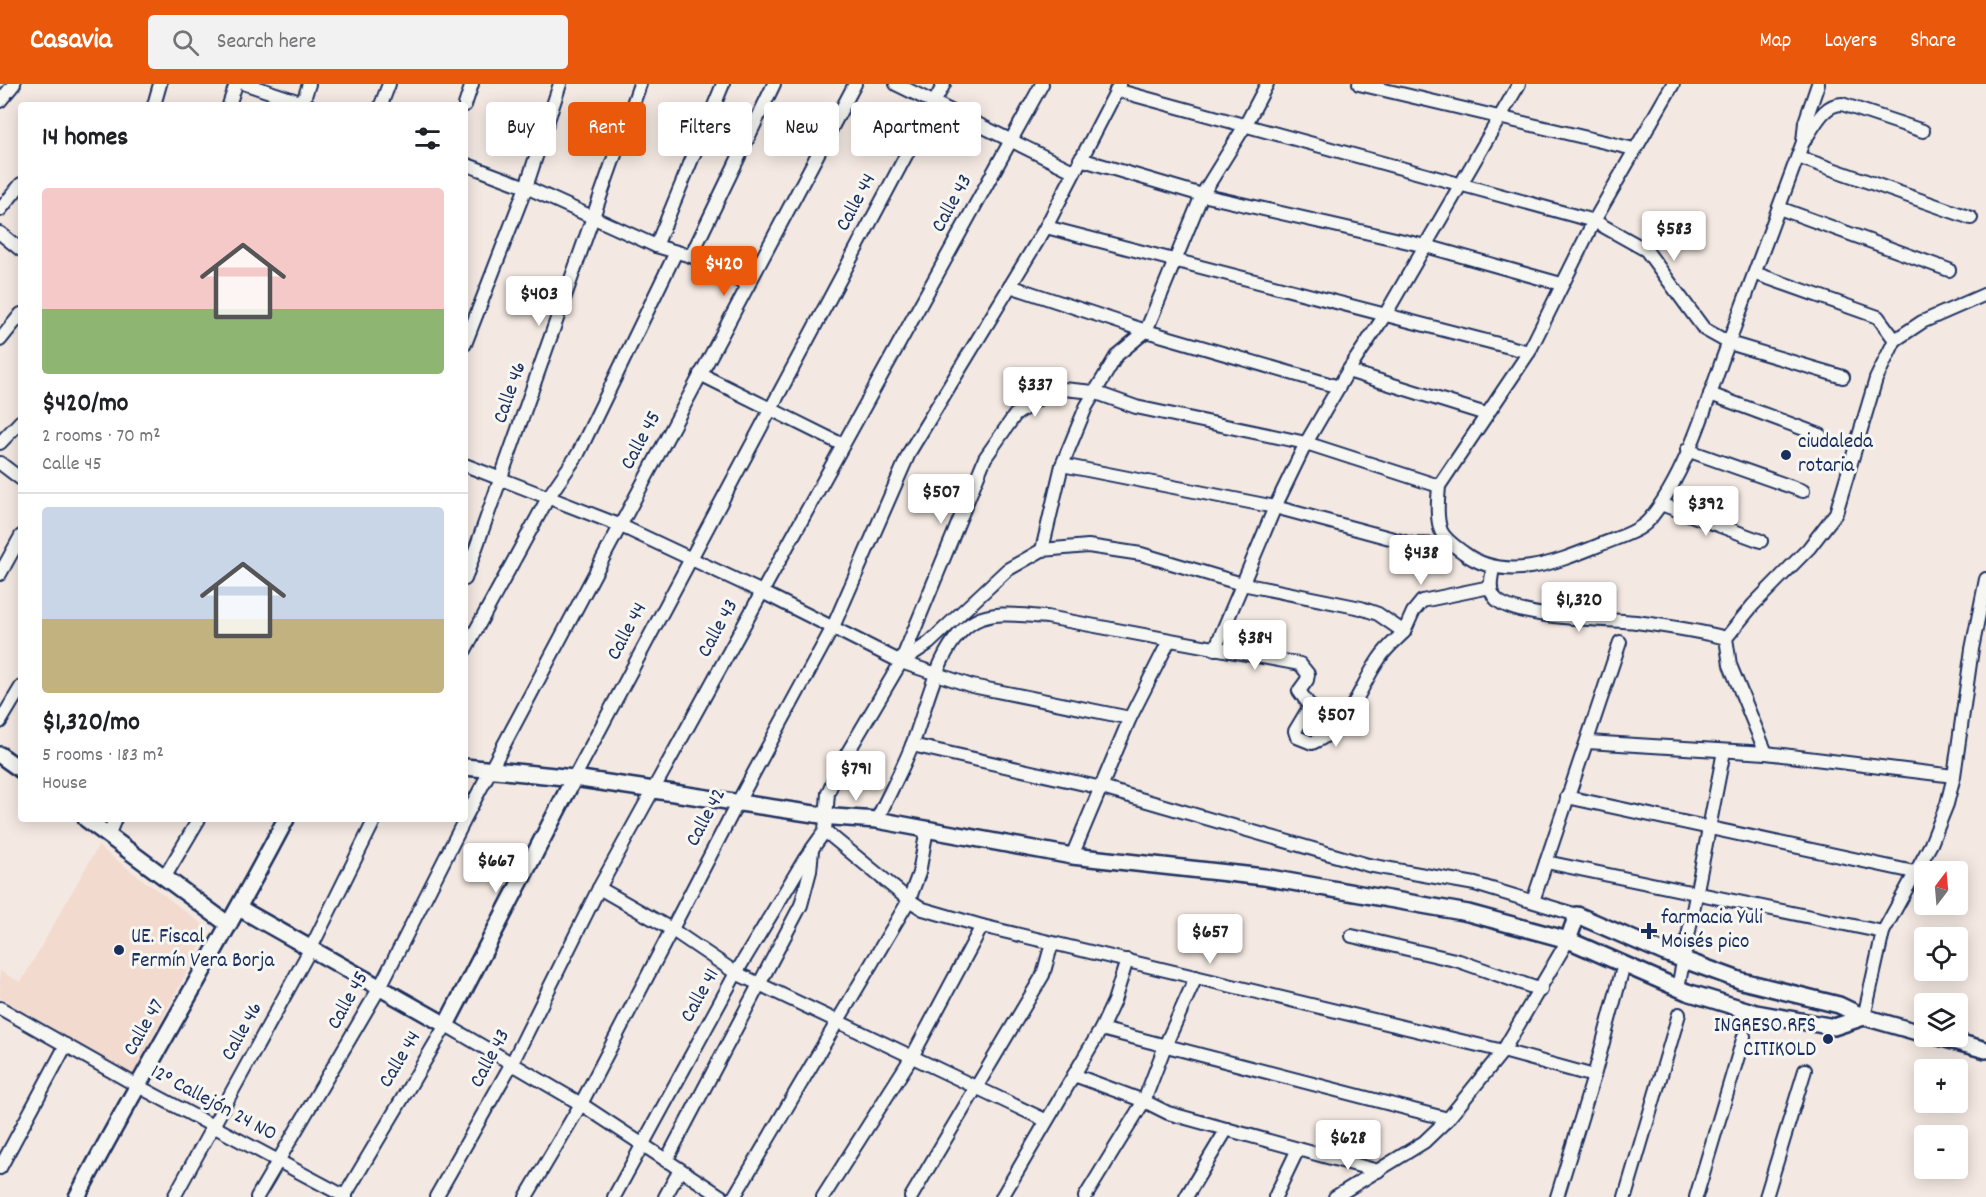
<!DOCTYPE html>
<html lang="en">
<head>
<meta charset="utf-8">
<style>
	:root { --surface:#fff; --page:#f2f2f2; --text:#202124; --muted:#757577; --line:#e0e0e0; --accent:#ea580c }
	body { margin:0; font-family:Dekko,sans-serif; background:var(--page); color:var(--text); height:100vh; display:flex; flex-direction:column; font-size:22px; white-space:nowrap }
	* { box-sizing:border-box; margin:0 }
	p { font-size:20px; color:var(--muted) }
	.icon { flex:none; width:33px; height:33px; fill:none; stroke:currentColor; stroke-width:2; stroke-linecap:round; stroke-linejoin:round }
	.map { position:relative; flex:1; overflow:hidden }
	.panel { position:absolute; left:18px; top:18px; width:450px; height:720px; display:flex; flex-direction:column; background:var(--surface); border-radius:6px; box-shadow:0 3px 15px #0003 }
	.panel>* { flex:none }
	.guide { position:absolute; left:486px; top:18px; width:570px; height:54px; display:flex; gap:12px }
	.needle { width:39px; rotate:16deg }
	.controls { position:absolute; left:1914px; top:777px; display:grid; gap:12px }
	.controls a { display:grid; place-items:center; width:54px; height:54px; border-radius:6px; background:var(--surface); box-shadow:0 3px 15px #0003; font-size:30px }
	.price { position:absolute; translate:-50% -51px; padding:0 14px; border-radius:6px; background:#fff; color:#222; font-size:20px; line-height:39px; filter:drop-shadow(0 2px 3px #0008) }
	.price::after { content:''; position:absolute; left:50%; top:36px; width:18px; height:14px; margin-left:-9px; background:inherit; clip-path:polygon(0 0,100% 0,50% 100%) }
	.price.current { background:var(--accent); color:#fff }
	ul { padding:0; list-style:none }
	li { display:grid; align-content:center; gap:12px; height:318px; padding:0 24px }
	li+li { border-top:2px solid var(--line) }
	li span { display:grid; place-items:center; height:186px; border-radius:6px; color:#555 }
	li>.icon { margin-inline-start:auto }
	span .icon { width:108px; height:108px; fill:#fffc; stroke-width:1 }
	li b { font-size:26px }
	h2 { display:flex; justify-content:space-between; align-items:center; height:72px; padding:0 24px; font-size:26px }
	.pill { padding:0 21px; border-radius:6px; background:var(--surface); box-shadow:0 3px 15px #0003; font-size:21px; line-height:54px }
	.pill.current { background:var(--accent); color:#fff }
	header { display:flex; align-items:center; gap:36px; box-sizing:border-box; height:84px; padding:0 30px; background:var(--accent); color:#fff }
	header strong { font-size:28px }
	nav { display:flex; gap:33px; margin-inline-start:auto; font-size:21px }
	.search { width:420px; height:54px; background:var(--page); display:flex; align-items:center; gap:15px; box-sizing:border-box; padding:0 21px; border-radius:6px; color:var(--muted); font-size:22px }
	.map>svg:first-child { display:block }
	.built { fill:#f2dace }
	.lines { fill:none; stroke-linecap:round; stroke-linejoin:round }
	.minor-casing { stroke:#1b2f5e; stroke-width:16 }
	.tertiary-casing { stroke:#1b2f5e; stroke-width:20 }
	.minor { stroke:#f6f6f2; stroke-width:12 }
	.tertiary { stroke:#f6f6f2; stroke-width:15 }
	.poi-dot { fill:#1b2f5e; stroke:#f6f6f2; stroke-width:2 }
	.labels { text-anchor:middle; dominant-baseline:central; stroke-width:6; stroke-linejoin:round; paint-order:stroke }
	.street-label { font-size:21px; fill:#1b2f5e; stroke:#f6f6f2 }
	.poi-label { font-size:21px; fill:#1b2f5e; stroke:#f6f6f2; text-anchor:start }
</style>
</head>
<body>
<header>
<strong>Casavia</strong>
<div class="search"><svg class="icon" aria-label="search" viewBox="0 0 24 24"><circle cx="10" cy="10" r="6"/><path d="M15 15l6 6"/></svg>Search here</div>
<nav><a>Map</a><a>Layers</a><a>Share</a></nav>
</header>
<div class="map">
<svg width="1986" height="1113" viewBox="0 0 1986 1113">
	<rect width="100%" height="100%" fill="#f4e9e2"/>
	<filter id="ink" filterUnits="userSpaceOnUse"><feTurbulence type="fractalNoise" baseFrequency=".0167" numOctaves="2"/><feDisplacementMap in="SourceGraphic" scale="12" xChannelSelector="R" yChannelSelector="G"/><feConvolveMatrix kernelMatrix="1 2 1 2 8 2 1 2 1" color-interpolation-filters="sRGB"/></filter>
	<g filter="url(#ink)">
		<!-- built -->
		<polygon class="built" points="98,762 209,845 133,991 0,914 0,887 21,898"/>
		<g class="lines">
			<!-- minor casing -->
			<g class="minor-casing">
				<g id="minor">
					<polyline points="246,0 309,21"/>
					<polyline points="896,0 1073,87"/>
					<polyline points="1359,0 1634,65"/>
					<path d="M 1673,0 L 1594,137 L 1529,268 L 1439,402 C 1438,416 1436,433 1441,447 C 1445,456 1456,463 1464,469 C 1504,499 1555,479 1597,462 C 1613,455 1638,449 1649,436 C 1685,392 1705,324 1724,271 C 1750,200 1777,129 1803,58 L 1805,38 L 1818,0"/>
					<polyline points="1116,6 1594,137 1646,166 1704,245 1729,259 1843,293"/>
					<polyline points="0,17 14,0"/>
					<polyline points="154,21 160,0"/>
					<polyline points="229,21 236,0"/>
					<polyline points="302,21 309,0"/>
					<polyline points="381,21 389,0"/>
					<polyline points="465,21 472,0"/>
					<path d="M 1804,57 C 1814,43 1823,20 1842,20 L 1923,47"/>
					<polyline points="1798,73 1971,134"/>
					<polyline points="1080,75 1202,111 1426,162 1561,200"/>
					<polyline points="465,80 526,103 656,162 691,172 748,201"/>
					<polyline points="1779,124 1949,186"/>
					<polyline points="0,126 21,100"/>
					<polyline points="1046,143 1529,268"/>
					<polyline points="0,149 21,166"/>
					<polyline points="656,162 723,0"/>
					<polyline points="691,172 774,0"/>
					<polyline points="1757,190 1878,233 1895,256"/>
					<polyline points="1010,202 1146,247 1339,303"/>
					<polyline points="0,256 21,230"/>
					<polyline points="465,260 526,103 560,0"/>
					<polyline points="1348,287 1486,330"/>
					<polyline points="700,290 843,361"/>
					<polyline points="1710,310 1820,351"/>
					<polyline points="0,359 21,337"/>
					<polyline points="1687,366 1803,407"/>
					<polyline points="0,379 21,395"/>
					<polyline points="465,381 619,441 762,508 901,578 972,602 1130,634"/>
					<polyline points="1062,381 1275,423 1412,460 1453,461"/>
					<polyline points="1661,420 1761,457"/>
					<polyline points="1042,466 1062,381 1086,323 1117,271 1146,247 1202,111 1246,40 1267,0"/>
					<path d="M 1493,485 C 1491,495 1488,506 1496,515 C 1515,535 1606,535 1636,538 C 1666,542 1696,546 1726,554"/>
					<polyline points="0,490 21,452"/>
					<polyline points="465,495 640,0"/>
					<polyline points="1215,565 1275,423 1306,359 1348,287 1385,231 1519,0"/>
					<polyline points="465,566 549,412 578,370 676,168"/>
					<polyline points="902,577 929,559 1007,486 1042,466 1088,462 1141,470 1242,500 1361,524 1378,530 1404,548 1413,528 1422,517 1490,503"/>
					<polyline points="0,638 21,603"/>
					<polyline points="1587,658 1766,669 1954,692"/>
					<polyline points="912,661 1102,704 1368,781 1475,800 1577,831"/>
					<polyline points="1766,669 1730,581 1726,554 1753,521 1809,464 1836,429 1876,295 1895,256 1922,238 1986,210"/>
					<polyline points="574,694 944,0"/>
					<polyline points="1567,713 1914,788"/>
					<polyline points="465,734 855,0"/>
					<path d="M 877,736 C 888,711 902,687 912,661 C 927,625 937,558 975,537 C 996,526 1024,532 1047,533 L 1300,580 L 1308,590 L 1307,596 L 1299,607 L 1310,622 L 1295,647 L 1297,653 L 1312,659 C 1351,643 1357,607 1379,575 C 1386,564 1395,557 1404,548"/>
					<polyline points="825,747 909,816 923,825 982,842 1503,967 1568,856"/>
					<polyline points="108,752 115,735"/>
					<polyline points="1072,772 1130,634 1169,557"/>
					<polyline points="1546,778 1883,848"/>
					<polyline points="164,794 199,735"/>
					<polyline points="599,804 671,845 736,889 1045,1036"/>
					<polyline points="1533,817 1620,558"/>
					<polyline points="1352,852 1459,877 1541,906"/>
					<polyline points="1678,904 1724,667"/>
					<polyline points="0,924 136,1001 346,1113"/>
					<polyline points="1864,933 1883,848 1931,760 1947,720 1954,692 1972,565 1986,495"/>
					<polyline points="1101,945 1448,1035"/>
					<polyline points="1074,991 1144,1017 1168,1029 1378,1087"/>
					<polyline points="666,1077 801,821 810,787 812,766"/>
					<polyline points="0,1084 66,961"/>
					<polyline points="174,1113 311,864 375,735"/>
					<polyline points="257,1113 380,903 465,735"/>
					<polyline points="344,1113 446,941 581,1020 722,1113"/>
					<polyline points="436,1113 512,979 599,804 653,706 1042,0"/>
					<polyline points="526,1113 581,1020 738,718 833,543 910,367 1046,143 1120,0"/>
					<polyline points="614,1113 736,889 804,776 825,747 828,709 838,685 901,578 985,374 1015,331 1050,307 1063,305 1094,308 1136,323 1306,359 1439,402"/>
					<polyline points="665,1113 680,1086"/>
					<polyline points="734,1113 909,816 919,789 927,745"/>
					<polyline points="823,1113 913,971 982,842"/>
					<polyline points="911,1113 1043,891 1052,859"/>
					<polyline points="1002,1113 1101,945 1114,917 1127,876"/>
					<polyline points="1085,1113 1144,1017 1165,962 1196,893"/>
					<polyline points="1186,1113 1227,1045"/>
					<polyline points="1275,1113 1298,1065"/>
					<polyline points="1335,1113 1424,1058 1448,1035 1503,967 1594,992"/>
					<polyline points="1557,1113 1594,992 1624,880"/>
					<polyline points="1625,1113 1679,930"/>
					<polyline points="1696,1113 1744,952"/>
					<polyline points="1766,1113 1805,986"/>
				</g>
			</g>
			<!-- tertiary casing -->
			<g class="tertiary-casing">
				<g id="tertiary">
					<polyline points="0,671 21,686"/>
					<polyline points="465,683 574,694 834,733 877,736 1072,772 1264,793 1468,829 1568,856 1687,908 1756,929 1834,943 1864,933"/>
					<polyline points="86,735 229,841"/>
					<polyline points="239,824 446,941 574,694"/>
					<polyline points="1568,856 1577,831 1665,869 1742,897 1839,921 1864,933 1924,950"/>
					<polyline points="1935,952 1986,966"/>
					<path d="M 77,1113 C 144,986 219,863 286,735"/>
				</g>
			</g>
			<!-- minor -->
			<use href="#minor" class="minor"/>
			<!-- tertiary -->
			<use href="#tertiary" class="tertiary"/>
		</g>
	</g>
	<!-- markers -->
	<g class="poi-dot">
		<circle cx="1786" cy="371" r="6"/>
		<path d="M1646 838h6v6h6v6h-6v6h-6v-6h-6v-6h6z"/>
		<circle cx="119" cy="866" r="6"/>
		<circle cx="1828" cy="955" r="6"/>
	</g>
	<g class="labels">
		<!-- street labels -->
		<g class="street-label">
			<text transform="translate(857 119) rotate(-62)">Calle 44</text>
			<text transform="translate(953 120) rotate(-61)">Calle 43</text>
			<text transform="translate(511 309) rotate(-71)">Calle 46</text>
			<text transform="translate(642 357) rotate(-62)">Calle 45</text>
			<text transform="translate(719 545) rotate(-61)">Calle 43</text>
			<text transform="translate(628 548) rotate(-62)">Calle 44</text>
			<text transform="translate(707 734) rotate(-62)">Calle 42</text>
			<text transform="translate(701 912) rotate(-61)">Calle 41</text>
			<text transform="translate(349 917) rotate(-61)">Calle 45</text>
			<text transform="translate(145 944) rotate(-60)">Calle 47</text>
			<text transform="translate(243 948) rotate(-61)">Calle 46</text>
			<text transform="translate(491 975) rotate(-62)">Calle 43</text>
			<text transform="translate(401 976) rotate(-59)">Calle 44</text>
			<text transform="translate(213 1020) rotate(28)">12° Callejón 24 NO</text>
		</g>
		<!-- poi labels -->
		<g class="poi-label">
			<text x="1798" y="359">ciudaleda<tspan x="1798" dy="24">rotaria</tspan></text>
			<text x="1661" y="835">farmacia Yuli<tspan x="1661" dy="24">Moisés pico</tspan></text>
			<text x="131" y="854">UE. Fiscal<tspan x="131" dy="24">Fermín Vera Borja</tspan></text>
			<text x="1816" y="943" text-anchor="end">INGRESO RFS<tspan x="1816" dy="24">CITIKOLD</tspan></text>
		</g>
	</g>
</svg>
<div class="controls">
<a><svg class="needle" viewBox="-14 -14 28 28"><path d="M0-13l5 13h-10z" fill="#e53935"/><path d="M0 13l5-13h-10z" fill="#757577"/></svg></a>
<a><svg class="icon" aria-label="locate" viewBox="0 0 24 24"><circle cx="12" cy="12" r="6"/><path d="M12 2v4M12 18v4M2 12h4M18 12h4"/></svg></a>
<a><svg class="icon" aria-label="layers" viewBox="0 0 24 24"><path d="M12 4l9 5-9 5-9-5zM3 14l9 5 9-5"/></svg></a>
<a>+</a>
<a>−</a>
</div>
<b class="price" style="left:1674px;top:178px">$583</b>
<b class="price current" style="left:724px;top:213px">$420</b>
<b class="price" style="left:539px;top:243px">$403</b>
<b class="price" style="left:1035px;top:334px">$337</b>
<b class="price" style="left:941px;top:441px">$507</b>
<b class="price" style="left:1706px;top:453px">$392</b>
<b class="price" style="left:1421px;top:502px">$438</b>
<b class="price" style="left:1579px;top:549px">$1,320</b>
<b class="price" style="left:1255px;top:587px">$384</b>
<b class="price" style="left:1336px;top:664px">$507</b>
<b class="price" style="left:856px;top:718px">$791</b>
<b class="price" style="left:496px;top:810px">$667</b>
<b class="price" style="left:1210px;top:881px">$657</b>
<b class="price" style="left:1348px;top:1087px">$628</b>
<div class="guide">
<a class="pill">Buy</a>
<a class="pill current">Rent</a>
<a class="pill">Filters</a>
<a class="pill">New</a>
<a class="pill">Apartment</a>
</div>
<section class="panel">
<h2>14 homes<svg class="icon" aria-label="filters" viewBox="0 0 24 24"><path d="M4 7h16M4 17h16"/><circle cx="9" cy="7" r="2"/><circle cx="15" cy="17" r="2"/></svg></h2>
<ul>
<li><span style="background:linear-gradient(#f6c9c9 65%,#8fb573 0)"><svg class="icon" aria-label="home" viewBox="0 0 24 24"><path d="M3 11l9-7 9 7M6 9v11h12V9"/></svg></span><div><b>$420/mo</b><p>2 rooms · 70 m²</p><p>Calle 45</p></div></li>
<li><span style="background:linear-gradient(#c9d6e8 60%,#c2b280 0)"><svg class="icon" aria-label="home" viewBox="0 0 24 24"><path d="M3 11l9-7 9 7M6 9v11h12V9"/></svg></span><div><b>$1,320/mo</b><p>5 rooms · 183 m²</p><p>House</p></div></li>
</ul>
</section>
</div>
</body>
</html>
